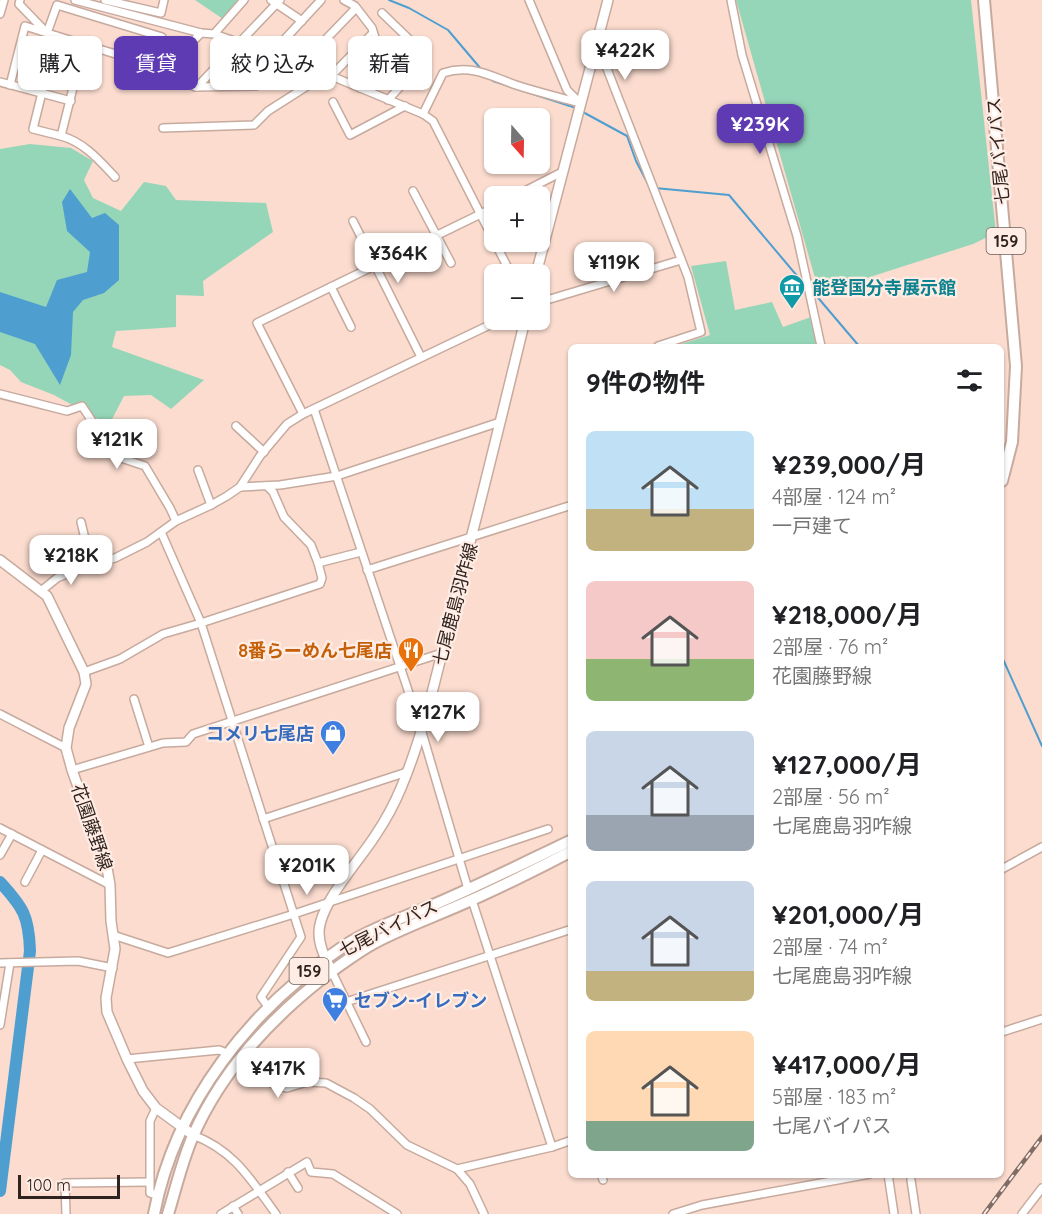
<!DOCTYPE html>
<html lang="ja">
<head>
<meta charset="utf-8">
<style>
	:root { --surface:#fff; --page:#f6f6f6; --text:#202124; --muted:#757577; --accent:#5f3bb3 }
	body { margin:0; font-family:Quicksand,"Noto Sans JP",sans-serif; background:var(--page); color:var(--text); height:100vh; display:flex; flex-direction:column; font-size:22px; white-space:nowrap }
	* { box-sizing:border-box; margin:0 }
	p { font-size:20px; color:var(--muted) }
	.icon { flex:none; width:33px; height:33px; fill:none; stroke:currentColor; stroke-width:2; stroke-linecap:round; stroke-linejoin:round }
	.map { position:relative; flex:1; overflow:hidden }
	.side { position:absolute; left:568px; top:344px; width:436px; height:834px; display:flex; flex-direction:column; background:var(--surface); border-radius:9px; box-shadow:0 2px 4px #0004 }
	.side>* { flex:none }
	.banner { position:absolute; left:18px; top:36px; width:460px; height:54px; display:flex; gap:12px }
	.needle { width:39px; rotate:160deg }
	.tools { position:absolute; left:484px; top:108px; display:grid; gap:12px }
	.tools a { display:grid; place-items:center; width:66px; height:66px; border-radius:9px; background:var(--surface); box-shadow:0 2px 4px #0004; font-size:30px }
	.scale { position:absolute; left:18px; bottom:15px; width:102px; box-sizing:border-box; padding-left:6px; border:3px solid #2e231e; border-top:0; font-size:16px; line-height:21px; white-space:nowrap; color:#2e231e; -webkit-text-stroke:4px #ffece4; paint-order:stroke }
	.price { position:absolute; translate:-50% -51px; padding:0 14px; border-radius:12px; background:#fff; color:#222; font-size:20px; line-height:39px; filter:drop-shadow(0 2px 3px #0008) }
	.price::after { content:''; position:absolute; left:50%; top:36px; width:18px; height:14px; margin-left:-9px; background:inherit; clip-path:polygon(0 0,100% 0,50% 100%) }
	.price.on { background:var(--accent); color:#fff }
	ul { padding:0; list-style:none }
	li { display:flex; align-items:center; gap:18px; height:150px; padding:0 18px }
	li span { display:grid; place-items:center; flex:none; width:168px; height:120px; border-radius:9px; color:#555 }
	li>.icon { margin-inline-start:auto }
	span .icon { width:72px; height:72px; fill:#fffc; stroke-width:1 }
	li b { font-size:26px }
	h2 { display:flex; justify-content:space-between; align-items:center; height:72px; padding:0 18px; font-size:26px }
	.tag { padding:0 21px; border-radius:9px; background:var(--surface); box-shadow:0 2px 4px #0004; font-size:21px; line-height:54px }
	.tag.on { background:var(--accent); color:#fff }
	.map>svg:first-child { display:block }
	.green { fill:#95d6b8 }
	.water { fill:#4e9ed0 }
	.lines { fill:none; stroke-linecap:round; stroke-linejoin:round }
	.stream { stroke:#4e9ed0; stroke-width:2 }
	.river { stroke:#4e9ed0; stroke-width:12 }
	.minor-casing { stroke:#c7aa9e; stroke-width:10 }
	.major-casing { stroke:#c7aa9e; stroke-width:12 }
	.highway-casing { stroke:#c7aa9e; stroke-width:14 }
	.minor { stroke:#fff; stroke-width:7 }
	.major { stroke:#fff; stroke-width:9 }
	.highway { stroke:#fff; stroke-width:10 }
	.rail-casing { stroke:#7f6c64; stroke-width:4.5 }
	.rail { stroke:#ffece4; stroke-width:2; stroke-dasharray:7; stroke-linecap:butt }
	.labels { text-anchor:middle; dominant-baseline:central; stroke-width:4.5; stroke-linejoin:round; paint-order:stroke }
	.shield { fill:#ffece4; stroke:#6d5f59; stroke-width:1.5 }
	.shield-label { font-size:16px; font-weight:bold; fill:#2e231e }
	.street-label { font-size:18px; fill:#2e231e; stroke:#ffece4 }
	.culture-label { font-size:18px; font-weight:bold; fill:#0d838f; stroke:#ffece4; text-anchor:start }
	.food-label { font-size:18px; font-weight:bold; fill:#c56008; stroke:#ffece4; text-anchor:end }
	.shop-label { font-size:18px; font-weight:bold; fill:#366cbe; stroke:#ffece4; text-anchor:end }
</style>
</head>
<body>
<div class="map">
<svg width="1042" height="1214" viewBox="0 0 1042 1214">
	<rect width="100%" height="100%" fill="#fbdccf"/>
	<!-- green -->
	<g class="green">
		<polygon points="195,0 237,0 233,13 223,19"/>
		<polygon points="736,0 971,0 996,233 973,244 823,292 815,278"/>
		<polygon points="30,144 71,148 93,161 84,180 93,198 121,211 144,182 166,186 176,200 266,203 273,232 203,281 204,296 176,295 176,327 116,331 112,347 204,380 171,409 151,395 124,396 109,425 54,395 21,382 10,370 0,365 0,149"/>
		<polygon points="726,261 735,310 772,302 783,327 811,317 816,346 675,346 710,335 691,266"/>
	</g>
	<!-- water -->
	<polygon class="water" points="70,189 92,218 105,213 119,225 119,280 104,293 83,300 73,312 71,355 60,385 35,344 0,332 0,292 46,307 57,280 87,272 90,252 67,231 62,202"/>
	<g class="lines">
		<!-- stream -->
		<g class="stream">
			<polyline points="389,0 409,8 448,30 481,69"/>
			<polyline points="489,78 493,81 576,108"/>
			<polyline points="581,111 627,136 636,161 648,184"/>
			<polyline points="655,188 729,195 798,277"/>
			<polyline points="814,293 859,346"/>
			<polyline points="1002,657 1042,746"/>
		</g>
		<!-- river -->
		<path class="river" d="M 0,882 C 23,907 29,916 30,951 L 0,1191"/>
		<!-- minor casing -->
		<g class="minor-casing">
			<g id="minor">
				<polyline points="75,0 201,33 214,34 312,68 423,114 433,121 511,274"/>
				<polyline points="105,0 161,13 164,0"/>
				<polyline points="271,0 302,21"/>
				<polyline points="344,0 355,6 372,28 378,47 397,66 407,69 409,77 388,100"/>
				<polyline points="529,0 567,90 579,102"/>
				<polyline points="731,0 742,55 797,236 821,346"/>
				<polyline points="382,13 412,42 406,51 407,69"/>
				<polyline points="0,14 4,0"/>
				<polyline points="201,33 164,71 195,87 256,86 283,58"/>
				<polyline points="214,34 244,0"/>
				<polyline points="56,36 33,129 61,136 84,44"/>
				<polyline points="597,43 688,277 701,332 658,346"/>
				<polyline points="271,54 321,0"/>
				<polyline points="302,64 356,8"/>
				<polyline points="331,76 373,33"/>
				<polyline points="0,82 71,101"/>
				<polyline points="10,85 25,26 47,33 57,5 162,37 135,60 47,33 19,4 20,0"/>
				<polyline points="197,87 280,0"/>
				<polyline points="360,88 388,58"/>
				<polyline points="333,102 350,135 405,106"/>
				<path d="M 423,114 L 443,73 C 472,64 490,76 516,85 C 537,92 559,97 580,103"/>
				<polyline points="163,128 254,125 268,111 326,74"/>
				<path d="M 61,136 C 84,142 100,161 115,177"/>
				<polyline points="413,191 451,263"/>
				<polyline points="515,196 562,172"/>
				<polyline points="353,221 421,357"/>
				<polyline points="331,287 351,327"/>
				<polyline points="540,302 681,260"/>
				<polyline points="0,394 67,411 82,406 115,456 145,466 170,508 176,521"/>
				<polyline points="314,409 421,729 468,889"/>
				<polyline points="303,414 257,323 495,207"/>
				<polyline points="236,426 264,452"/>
				<polyline points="198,470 211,505"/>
				<polyline points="267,486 273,492 284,517 311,545 318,563"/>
				<polyline points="240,487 280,485 337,476 500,422"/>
				<polyline points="81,522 91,564"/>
				<polyline points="161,532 201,623 301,937 261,997 269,1008"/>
				<polyline points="367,570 572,505"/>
				<polyline points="41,591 57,578 91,564 115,558 147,542 176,521 211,505 227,496 240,487 260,456 287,424 303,414 500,320"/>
				<polyline points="84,672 120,659 163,634 201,623 320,584 322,578 318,563 361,552"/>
				<polyline points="134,699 149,747"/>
				<polyline points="0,714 66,748"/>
				<polyline points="72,770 163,743 186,742 193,734 442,653"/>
				<polyline points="263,819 407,772"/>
				<polyline points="0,828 110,885"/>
				<polyline points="0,855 12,834"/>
				<polyline points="1002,869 1042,847"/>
				<polyline points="25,882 42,850"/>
				<polyline points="472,900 552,1147"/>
				<polyline points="113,935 168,953 294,914 548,829"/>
				<polyline points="0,963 78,961 113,968"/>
				<polyline points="332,972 366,1042"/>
				<polyline points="346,1002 572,929"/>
				<polyline points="0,1025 10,963"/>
				<polyline points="1002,1032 1042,1019"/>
				<polyline points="127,1059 219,1050 227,1053"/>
				<polyline points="237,1061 255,1075 278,1086 287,1088 307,1082 326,1083 354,1098 370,1109 407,1145 457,1169 470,1184 484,1214"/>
				<polyline points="156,1108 150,1121 150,1193 159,1196"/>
				<path d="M 193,1135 C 235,1151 251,1180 276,1214"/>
				<polyline points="457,1169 552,1147 572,1140"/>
				<polyline points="288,1172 298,1188"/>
				<polyline points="601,1174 603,1180"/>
				<polyline points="888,1174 894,1214"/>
				<polyline points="911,1180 916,1214"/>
				<polyline points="233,1206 238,1214"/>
				<polyline points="66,1214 65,1183 149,1182"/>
				<polyline points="221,1214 307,1162 311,1172 333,1174 397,1214"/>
				<polyline points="673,1214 702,1205 870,1174"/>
				<polyline points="1022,1214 1042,1188"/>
			</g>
		</g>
		<!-- major casing -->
		<g class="major-casing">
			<g id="major">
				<polyline points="536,274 608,0"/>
				<polyline points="0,560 47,596 84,672 86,684 69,728 66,748 72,770 107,868 110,885 111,921 115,949 106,998 107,1012 127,1059 143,1091 156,1108 193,1135"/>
				<path d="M 332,972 C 326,959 319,947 319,933 C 319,904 359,861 375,836 C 385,821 394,805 401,788 C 427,726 440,658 457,592 C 481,502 503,411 525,320"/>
			</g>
		</g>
		<!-- highway casing -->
		<g class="highway-casing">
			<g id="highway">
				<polyline points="984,0 1016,366 1012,442 1002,481"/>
				<path d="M 154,1214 C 175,1103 252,1007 344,946 C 374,927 408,916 440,902 C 484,883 528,861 572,840"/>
				<path d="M 168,1214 C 176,1188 182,1161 193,1136 C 222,1070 275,1014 332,971 C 346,961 359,951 374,943 C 404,927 438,915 469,901 C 504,886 538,868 572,851"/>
			</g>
		</g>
		<!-- minor -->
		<use href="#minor" class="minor"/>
		<!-- major -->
		<use href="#major" class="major"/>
		<!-- highway -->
		<use href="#highway" class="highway"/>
		<!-- rail casing -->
		<g class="rail-casing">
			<polyline id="rail" points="984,1214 1042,1137"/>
		</g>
		<!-- rail -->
		<use href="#rail" class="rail"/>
	</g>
	<!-- icons -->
	<defs>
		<g id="museum-pin" transform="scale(1.35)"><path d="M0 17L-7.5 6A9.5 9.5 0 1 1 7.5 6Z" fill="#0f9aa8" stroke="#ffece4"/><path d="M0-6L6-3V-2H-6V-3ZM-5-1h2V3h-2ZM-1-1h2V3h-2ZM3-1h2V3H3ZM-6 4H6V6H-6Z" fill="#fff"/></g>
		<g id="restaurant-pin" transform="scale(1.35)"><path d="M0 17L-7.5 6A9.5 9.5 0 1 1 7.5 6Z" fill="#e8710a" stroke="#ffece4"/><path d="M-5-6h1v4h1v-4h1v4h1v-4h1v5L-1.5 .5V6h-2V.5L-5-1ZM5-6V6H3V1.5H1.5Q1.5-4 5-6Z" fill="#fff"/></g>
		<g id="shop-pin" transform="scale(1.35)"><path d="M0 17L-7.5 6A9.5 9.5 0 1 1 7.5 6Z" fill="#3f7fe0" stroke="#ffece4"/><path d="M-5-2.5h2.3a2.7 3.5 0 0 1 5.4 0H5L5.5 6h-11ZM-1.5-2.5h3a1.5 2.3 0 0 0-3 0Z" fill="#fff"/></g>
		<g id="supermarket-pin" transform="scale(1.35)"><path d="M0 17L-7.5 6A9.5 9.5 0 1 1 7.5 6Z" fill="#3f7fe0" stroke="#ffece4"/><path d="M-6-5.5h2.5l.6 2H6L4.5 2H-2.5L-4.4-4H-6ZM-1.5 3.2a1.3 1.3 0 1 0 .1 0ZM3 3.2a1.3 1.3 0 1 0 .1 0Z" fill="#fff"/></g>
	</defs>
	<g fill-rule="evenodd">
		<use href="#museum-pin" x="792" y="287"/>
		<use href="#restaurant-pin" x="411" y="650"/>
		<use href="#shop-pin" x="333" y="733"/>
		<use href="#supermarket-pin" x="335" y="1000"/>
	</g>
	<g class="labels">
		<!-- shield labels -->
		<g class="shield">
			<rect x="986.5" y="228" width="39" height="26" rx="4.5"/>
			<rect x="289.5" y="958" width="39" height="26" rx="4.5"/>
		</g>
		<g class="shield-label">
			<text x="1006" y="241">159</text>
			<text x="309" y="971">159</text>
		</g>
		<!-- street labels -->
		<g class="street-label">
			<text transform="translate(998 151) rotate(-95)">七尾バイパス</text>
			<text transform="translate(455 604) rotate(-75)">七尾鹿島羽咋線</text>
			<text transform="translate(92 827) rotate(71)">花園藤野線</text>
			<text transform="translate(388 928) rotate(-26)">七尾バイパス</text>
		</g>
		<!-- culture labels -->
		<g class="culture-label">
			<text x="812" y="287">能登国分寺展示館</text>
		</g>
		<!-- food labels -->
		<g class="food-label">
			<text x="392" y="650">8番らーめん七尾店</text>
		</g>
		<!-- shop labels -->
		<g class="shop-label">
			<text x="314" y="733">コメリ七尾店</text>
			<text x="354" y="1000" text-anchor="start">セブン-イレブン</text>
		</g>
	</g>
</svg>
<div class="tools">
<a><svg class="needle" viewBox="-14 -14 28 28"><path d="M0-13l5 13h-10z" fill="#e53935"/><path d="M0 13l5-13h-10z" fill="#757577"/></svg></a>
<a>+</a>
<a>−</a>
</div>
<div class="scale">100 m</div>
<b class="price" style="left:625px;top:81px">¥422K</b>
<b class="price on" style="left:760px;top:155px">¥239K</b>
<b class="price" style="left:398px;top:284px">¥364K</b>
<b class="price" style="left:614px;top:293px">¥119K</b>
<b class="price" style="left:117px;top:470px">¥121K</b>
<b class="price" style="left:71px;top:586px">¥218K</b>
<b class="price" style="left:438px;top:743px">¥127K</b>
<b class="price" style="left:307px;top:896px">¥201K</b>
<b class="price" style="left:278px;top:1099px">¥417K</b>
<div class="banner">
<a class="tag">購入</a>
<a class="tag on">賃貸</a>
<a class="tag">絞り込み</a>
<a class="tag">新着</a>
</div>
<section class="side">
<h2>9件の物件<svg class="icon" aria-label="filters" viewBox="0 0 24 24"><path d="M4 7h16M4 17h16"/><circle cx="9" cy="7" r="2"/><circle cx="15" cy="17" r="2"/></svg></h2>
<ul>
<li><span style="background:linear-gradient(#bfe0f5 65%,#c2b280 0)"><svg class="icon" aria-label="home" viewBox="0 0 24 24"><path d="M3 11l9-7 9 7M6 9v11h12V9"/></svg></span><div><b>¥239,000/月</b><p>4部屋 · 124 m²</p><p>一戸建て</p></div></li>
<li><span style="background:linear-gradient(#f6c9c9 65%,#8fb573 0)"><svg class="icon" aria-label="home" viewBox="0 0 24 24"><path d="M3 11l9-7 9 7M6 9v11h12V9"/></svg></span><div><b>¥218,000/月</b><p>2部屋 · 76 m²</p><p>花園藤野線</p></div></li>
<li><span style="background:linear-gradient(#c9d6e8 70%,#9aa5b1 0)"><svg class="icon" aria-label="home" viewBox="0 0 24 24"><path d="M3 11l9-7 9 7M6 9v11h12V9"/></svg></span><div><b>¥127,000/月</b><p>2部屋 · 56 m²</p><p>七尾鹿島羽咋線</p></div></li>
<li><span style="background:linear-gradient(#c9d6e8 75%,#c2b280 0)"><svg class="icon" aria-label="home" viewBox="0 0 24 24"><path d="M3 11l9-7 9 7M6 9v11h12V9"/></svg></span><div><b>¥201,000/月</b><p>2部屋 · 74 m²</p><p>七尾鹿島羽咋線</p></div></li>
<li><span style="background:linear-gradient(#ffd9b3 75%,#7fa58c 0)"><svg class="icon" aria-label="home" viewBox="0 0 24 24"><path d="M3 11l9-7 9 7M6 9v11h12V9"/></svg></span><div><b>¥417,000/月</b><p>5部屋 · 183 m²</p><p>七尾バイパス</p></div></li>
</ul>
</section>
</div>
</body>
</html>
